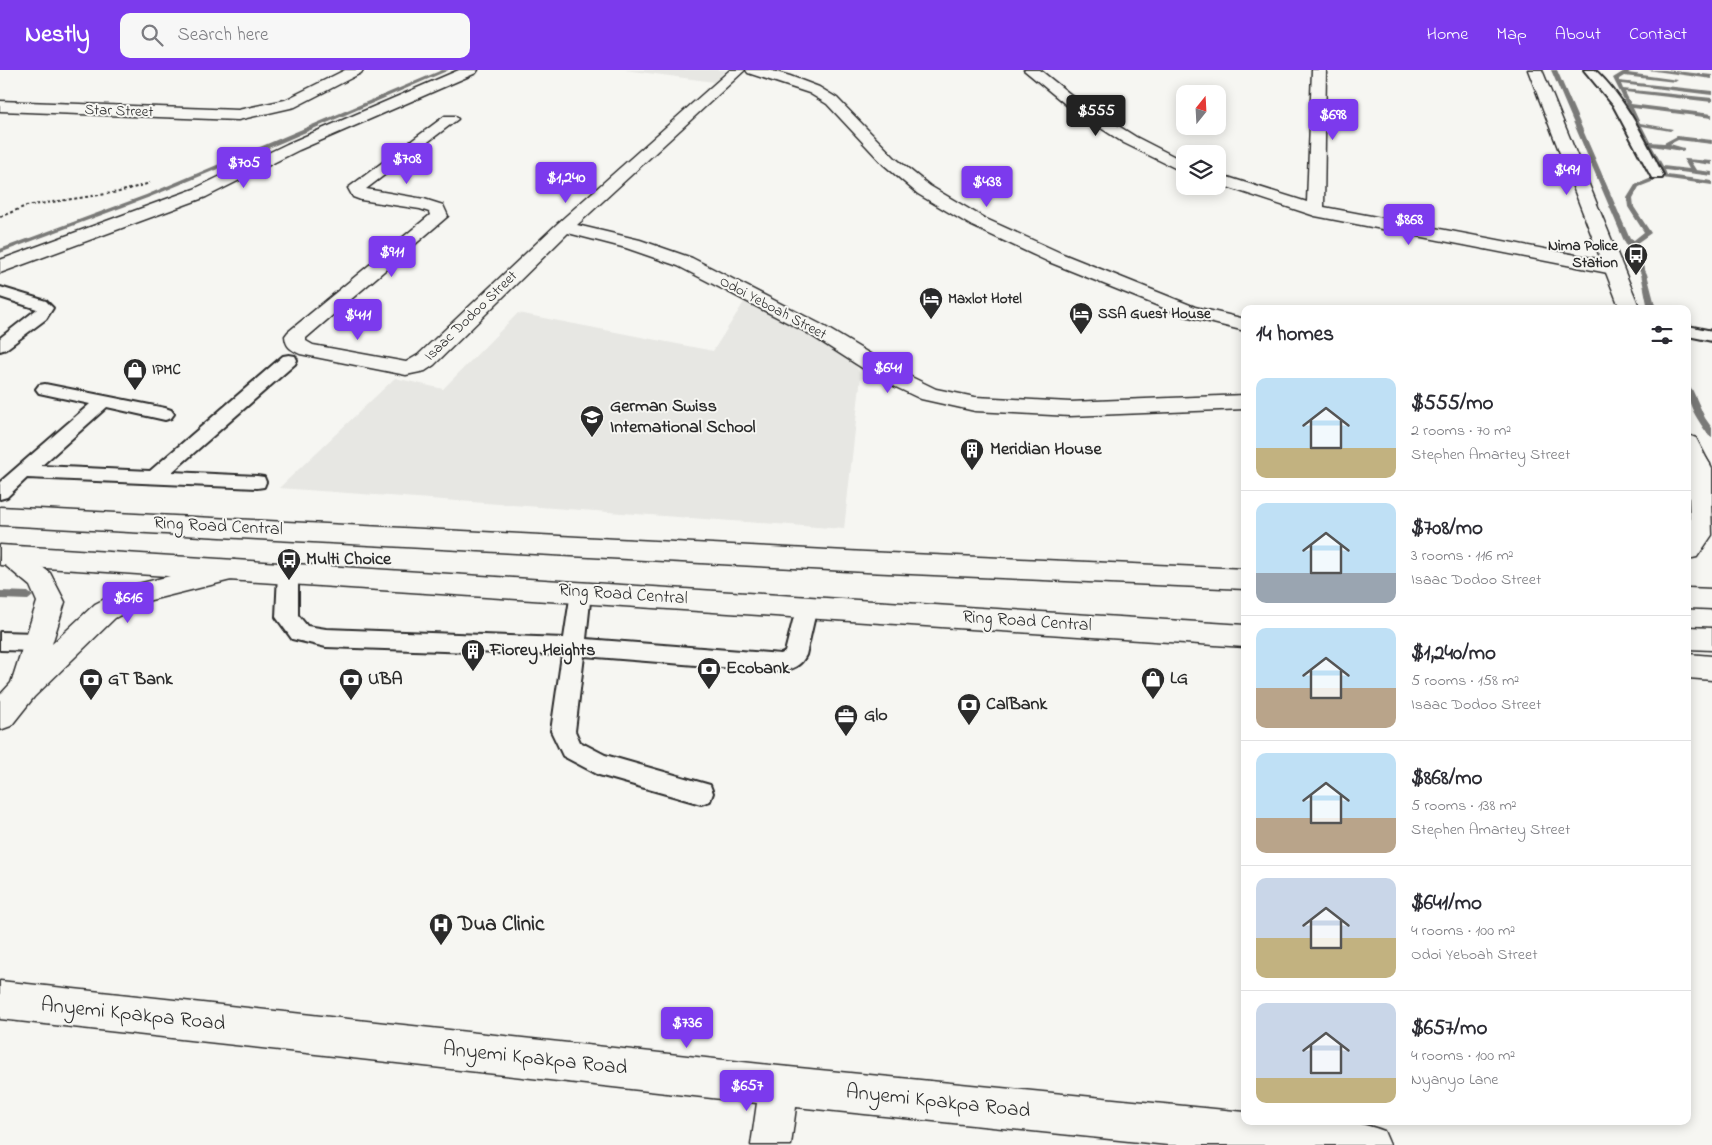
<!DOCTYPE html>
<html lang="en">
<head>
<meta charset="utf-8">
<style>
	:root { --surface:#fff; --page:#f7f7f7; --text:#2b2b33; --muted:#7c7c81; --line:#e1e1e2; --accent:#7c3aed }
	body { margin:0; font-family:"Indie Flower",sans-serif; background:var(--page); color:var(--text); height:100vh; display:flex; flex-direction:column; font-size:19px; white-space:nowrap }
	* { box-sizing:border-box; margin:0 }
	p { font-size:16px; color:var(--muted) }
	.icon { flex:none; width:28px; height:28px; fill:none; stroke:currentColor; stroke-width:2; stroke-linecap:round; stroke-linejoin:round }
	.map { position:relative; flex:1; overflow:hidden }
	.panel { position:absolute; left:1241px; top:235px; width:450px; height:820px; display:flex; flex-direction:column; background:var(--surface); border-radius:10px; box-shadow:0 2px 12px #0003 }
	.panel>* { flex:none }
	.needle { width:32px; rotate:18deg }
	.buttons { position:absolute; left:1176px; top:15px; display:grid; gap:10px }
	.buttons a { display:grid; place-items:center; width:50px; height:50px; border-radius:10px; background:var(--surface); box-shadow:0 2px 12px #0003; font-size:25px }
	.price { position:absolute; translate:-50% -42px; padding:0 11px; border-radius:5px; background:var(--accent); color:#fff; font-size:16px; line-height:32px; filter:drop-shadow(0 1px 2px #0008) }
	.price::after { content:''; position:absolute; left:50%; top:30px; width:15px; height:11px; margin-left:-8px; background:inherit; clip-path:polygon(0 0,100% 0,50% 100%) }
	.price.active { background:#222; color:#fff }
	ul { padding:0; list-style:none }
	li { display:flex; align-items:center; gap:15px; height:125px; padding:0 15px }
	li+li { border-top:1px solid var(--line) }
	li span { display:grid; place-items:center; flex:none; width:140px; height:100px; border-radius:10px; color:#555 }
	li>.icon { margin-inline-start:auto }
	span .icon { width:60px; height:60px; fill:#fffc; stroke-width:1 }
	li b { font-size:21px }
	h2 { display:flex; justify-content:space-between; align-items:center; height:60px; padding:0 15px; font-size:21px }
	header { display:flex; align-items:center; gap:30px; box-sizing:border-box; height:70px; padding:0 25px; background:var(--accent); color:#fff }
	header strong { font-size:24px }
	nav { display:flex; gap:28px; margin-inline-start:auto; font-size:18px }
	.search { width:350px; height:45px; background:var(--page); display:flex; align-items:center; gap:12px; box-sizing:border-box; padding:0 18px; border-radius:10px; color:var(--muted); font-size:19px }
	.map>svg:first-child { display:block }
	.built { fill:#e7e7e3 }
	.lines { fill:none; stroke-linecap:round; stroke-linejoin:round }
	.stream { fill:#7a7a78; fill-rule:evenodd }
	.service-casing { stroke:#2b2b2b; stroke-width:4 }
	.minor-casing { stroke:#2b2b2b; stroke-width:3 }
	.tertiary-casing { stroke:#2b2b2b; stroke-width:3 }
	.primary-casing { stroke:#2b2b2b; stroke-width:3 }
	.path { stroke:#2b2b2b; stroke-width:2; stroke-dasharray:3 2.5; stroke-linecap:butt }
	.service { fill:#f6f6f2; fill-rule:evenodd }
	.minor { fill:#f6f6f2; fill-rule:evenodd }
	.tertiary { fill:#f6f6f2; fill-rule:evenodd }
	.primary { fill:#f6f6f2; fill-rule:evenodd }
	.labels { text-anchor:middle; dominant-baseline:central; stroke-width:4; stroke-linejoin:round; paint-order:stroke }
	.far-street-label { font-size:15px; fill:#2b2b2b; stroke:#f6f6f2 }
	.far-poi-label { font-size:15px; font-weight:bold; fill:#2b2b2b; stroke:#f6f6f2; text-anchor:start }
	.poi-label { font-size:18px; font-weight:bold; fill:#2b2b2b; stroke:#f6f6f2; text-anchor:start }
	.street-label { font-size:18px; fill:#2b2b2b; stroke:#f6f6f2 }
	.near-poi-label { font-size:21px; font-weight:bold; fill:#2b2b2b; stroke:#f6f6f2; text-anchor:start }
	.near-street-label { font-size:21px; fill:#2b2b2b; stroke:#f6f6f2 }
</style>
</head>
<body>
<header>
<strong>Nestly</strong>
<div class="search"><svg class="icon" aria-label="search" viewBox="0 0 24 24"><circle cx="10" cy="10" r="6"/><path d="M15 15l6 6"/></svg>Search here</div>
<nav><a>Home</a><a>Map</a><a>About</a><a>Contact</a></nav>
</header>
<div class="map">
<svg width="1712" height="1075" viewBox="0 0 1712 1075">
	<rect width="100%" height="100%" fill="#f6f6f2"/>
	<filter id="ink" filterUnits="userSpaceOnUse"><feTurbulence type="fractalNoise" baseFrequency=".02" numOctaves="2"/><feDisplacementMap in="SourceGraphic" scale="10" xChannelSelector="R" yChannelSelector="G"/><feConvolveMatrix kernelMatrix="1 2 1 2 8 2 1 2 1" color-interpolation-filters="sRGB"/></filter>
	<g filter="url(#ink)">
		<!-- built -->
		<g class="built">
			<polygon points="625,0 726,0 714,12"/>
			<polygon points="746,229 853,290 861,306 844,459 279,418 395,308 443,319 518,243 713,281"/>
		</g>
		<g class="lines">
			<!-- stream -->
			<g class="stream">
				<polygon points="442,0 449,0 283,72 150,127 0,183 0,179 146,125"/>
				<polygon points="1551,0 1557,0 1630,169 1634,170 1644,162 1628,137 1627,128 1635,115 1661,104 1613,8 1626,0 1633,0 1628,3 1678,10 1675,12 1624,6 1619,9 1619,11 1712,21 1712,25 1621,14 1623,19 1712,28 1712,32 1625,22 1631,34 1712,44 1712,48 1633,38 1640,53 1673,59 1670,61 1642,56 1650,72 1664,73 1677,66 1712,70 1712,74 1678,70 1670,74 1684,78 1684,80 1682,81 1652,76 1663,96 1689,99 1684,90 1685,89 1712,91 1712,95 1691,92 1696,100 1712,102 1712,106 1665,100 1667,105 1712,111 1712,115 1662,108 1639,117 1633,128 1634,137 1651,163 1637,173 1632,174 1647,204 1656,239 1648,239 1641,204 1624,171"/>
				<polygon points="1648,0 1665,0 1712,5 1712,9"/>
				<path d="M 1688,317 L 1692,319 L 1705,348 L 1712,358 L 1712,367 L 1709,366 C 1699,352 1686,334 1688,317 Z"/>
				<polygon points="0,521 28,522 33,526 28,530 0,529"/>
			</g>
			<!-- service casing -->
			<g class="service-casing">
				<g id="service">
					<path d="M 1584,0 L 1595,0 C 1626,29 1644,68 1663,105 L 1662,108 L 1652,108 L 1613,35 Z"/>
					<polygon points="0,217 46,231 53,238 46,249 6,279 0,281 0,268 37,239 0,227"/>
					<polygon points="1688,256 1712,261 1712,271 1688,266"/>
					<polygon points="289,285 295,286 297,290 295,294 172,402 257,406 264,407 266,412 264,417 257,418 27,408 7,427 0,429 0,412 90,334 39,323 36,319 39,315 45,314 165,338 171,340 174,344 171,348 165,350 107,337 41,396 150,401 283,286"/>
					<path d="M 288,495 L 295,498 L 298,503 L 298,545 L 307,556 L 326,559 L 564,568 L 571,522 L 574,516 L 581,514 L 588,516 L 591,522 L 586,569 L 781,584 L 785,582 L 798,531 L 806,529 L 814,531 L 817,537 L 806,585 C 800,597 793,598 781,602 L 584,586 L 575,661 L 580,672 L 605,685 L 710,715 L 713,723 L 710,731 L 701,734 L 599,705 L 563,686 L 551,661 L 562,585 L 326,577 L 292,569 L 276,547 L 278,503 L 281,498 Z"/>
					<polygon points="0,562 37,563 45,566 48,572 45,578 37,581 0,580"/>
				</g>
			</g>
			<!-- minor casing -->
			<g class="minor-casing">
				<g id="minor">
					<polygon points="345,0 363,0 361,3 295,37 238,50 0,41 0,31 238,40 285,30"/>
					<polygon points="459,0 478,0 476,3 299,80 206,127 0,203 0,190 194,119 287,74"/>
					<path d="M 730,0 L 745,0 L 577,155 L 640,170 L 692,188 L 820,254 L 897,300 L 936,319 L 975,327 L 1070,332 L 1245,325 L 1245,339 L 1070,346 L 975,341 L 921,329 L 881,310 L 806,262 L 678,196 L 626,178 L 568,163 L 434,295 L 425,301 L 406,305 L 300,284 C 290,279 286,277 285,266 L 288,262 L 430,145 L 429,142 L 420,139 L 361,130 L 353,127 L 348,118 L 445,46 L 455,46 L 458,49 L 366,119 L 424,129 L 443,135 L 448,146 L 306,268 L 306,271 L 313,275 L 406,292 L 418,285 L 558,153 Z"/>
					<polygon points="746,0 769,0 790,6 819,17 837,28 895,88 930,116 984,148 1063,184 1195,237 1245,249 1245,261 1181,245 1049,192 972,156 918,124 883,94 827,34 809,23 748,3"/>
					<polygon points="1024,0 1040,0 1080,32 1136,67 1185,92 1185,103 1124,73 1070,38"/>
					<polygon points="1312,0 1326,0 1324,137 1613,192 1620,194 1623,198 1620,202 1613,204 1315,146 1218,114 1218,104 1307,132"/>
					<polygon points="10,476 19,479 50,503 65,532 52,574 95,534 130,516 234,490 243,493 247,500 243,507 147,531 115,548 34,627 11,656 0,660 0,625 11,613 37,532 30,516 0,491 1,479"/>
					<path d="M 0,911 L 779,996 L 1245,1042 L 1245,1051 C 1287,1051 1346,1045 1384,1061 L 1390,1075 L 1168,1075 L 796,1037 L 791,1075 L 751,1075 L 757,1033 L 0,949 Z"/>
				</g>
			</g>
			<!-- tertiary casing -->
			<g class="tertiary-casing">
				<g id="tertiary">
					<polygon points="1528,0 1542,0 1640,239 1620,239"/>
					<polygon points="1688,365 1696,368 1712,399 1712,435 1703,432 1688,398"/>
				</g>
			</g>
			<!-- primary casing -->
			<g class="primary-casing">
				<g id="primary">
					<polygon points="1698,386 1706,388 1710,394 1712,465 1697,487 1688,489 1688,461 1690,458 1688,392 1690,388"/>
					<polygon points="0,437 866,482 1245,499 1245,519 866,502 0,455"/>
					<polygon points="0,475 1245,555 1245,577 0,495"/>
					<polygon points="1688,518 1712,519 1712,539 1688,538"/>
					<polygon points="1688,557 1712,558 1712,580 1688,579"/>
					<polygon points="1688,584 1712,586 1712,610 1688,608"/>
				</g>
			</g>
			<!-- path -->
			<polyline class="path" points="0,147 26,136 119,122 150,113"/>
			<!-- service -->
			<use href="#service" class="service"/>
			<!-- minor -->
			<use href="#minor" class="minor"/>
			<!-- tertiary -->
			<use href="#tertiary" class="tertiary"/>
			<!-- primary -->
			<use href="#primary" class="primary"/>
		</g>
	</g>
	<!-- icons -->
	<defs>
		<g id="bus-pin" transform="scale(1.25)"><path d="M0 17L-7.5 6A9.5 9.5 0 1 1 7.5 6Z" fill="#2b2b2b" stroke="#f6f6f2"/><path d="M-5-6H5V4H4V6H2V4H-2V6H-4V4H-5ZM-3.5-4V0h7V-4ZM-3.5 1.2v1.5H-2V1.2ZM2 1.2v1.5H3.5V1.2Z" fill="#fff"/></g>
		<g id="hotel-pin" transform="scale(1.25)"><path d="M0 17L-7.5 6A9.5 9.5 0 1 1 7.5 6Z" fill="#2b2b2b" stroke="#f6f6f2"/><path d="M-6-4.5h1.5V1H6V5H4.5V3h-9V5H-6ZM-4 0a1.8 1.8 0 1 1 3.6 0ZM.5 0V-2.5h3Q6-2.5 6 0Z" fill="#fff"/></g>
		<g id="shop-pin" transform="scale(1.25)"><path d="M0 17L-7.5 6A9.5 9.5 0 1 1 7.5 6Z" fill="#2b2b2b" stroke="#f6f6f2"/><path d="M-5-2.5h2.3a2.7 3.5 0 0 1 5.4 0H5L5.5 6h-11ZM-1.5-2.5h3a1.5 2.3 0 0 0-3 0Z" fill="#fff"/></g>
		<g id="school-pin" transform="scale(1.25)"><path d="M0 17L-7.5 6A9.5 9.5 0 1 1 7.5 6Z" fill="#2b2b2b" stroke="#f6f6f2"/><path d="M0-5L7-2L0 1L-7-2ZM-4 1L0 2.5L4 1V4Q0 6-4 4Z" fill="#fff"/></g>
		<g id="building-pin" transform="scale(1.25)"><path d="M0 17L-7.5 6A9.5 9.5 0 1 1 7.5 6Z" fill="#2b2b2b" stroke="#f6f6f2"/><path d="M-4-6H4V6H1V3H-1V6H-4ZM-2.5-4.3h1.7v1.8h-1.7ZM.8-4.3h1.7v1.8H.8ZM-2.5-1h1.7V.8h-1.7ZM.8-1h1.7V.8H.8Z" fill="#fff"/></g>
		<g id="bank-pin" transform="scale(1.25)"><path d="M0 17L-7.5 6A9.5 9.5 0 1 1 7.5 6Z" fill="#2b2b2b" stroke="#f6f6f2"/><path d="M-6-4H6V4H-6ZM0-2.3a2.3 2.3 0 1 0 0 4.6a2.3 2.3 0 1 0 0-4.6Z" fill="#fff"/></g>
		<g id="office-pin" transform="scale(1.25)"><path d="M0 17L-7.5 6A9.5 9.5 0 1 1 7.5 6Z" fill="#2b2b2b" stroke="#f6f6f2"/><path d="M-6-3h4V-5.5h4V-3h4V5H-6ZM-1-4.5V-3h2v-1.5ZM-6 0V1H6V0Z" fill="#fff"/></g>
		<g id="hospital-pin" transform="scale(1.25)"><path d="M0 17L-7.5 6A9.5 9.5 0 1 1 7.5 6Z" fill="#2b2b2b" stroke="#f6f6f2"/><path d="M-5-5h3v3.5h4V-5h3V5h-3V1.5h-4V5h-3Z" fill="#fff"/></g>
	</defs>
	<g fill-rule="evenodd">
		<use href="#bus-pin" x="1636" y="185"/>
		<use href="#hotel-pin" x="931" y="229"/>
		<use href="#hotel-pin" x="1081" y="244"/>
		<use href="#shop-pin" x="135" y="300"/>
		<use href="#school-pin" x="592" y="347"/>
		<use href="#building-pin" x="972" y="380"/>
		<use href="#bus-pin" x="289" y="490"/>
		<use href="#building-pin" x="473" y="581"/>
		<use href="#bank-pin" x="709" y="599"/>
		<use href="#shop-pin" x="1153" y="609"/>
		<use href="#bank-pin" x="91" y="610"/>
		<use href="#bank-pin" x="351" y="610"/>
		<use href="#bank-pin" x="969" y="635"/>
		<use href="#office-pin" x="846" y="646"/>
		<use href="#hospital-pin" x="441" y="855"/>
	</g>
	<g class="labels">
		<!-- far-street labels -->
		<g class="far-street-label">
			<text transform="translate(119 41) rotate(2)">Star Street</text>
			<text transform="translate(773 238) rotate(28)">Odoi Yeboah Street</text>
			<text transform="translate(471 246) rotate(-44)">Isaac Dodoo Street</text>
		</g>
		<!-- far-poi labels -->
		<g class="far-poi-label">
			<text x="1618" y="176" text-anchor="end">Nima Police<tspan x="1618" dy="17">Station</tspan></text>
			<text x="948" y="229">Maxlot Hotel</text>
			<text x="1098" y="244">SSA Guest House</text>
			<text x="152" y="300">IPMC</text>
		</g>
		<!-- poi labels -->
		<g class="poi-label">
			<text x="610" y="337">German Swiss<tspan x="610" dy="21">International School</tspan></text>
			<text x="990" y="380">Meridian House</text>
			<text x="306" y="490">Multi Choice</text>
			<text x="490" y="581">Fiorey Heights</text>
			<text x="726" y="599">Ecobank</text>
			<text x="1170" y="609">LG</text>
			<text x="108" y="610">GT Bank</text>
			<text x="368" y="610">UBA</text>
			<text x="986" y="635">CalBank</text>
			<text x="864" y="646">Glo</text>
		</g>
		<!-- street labels -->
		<g class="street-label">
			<text transform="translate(218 457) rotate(3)">Ring Road Central</text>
			<text transform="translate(623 525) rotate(4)">Ring Road Central</text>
			<text transform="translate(1027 552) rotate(4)">Ring Road Central</text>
		</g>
		<!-- near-poi labels -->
		<g class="near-poi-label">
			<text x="458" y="855">Dua Clinic</text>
		</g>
		<!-- near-street labels -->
		<g class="near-street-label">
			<text transform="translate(133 945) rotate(6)">Anyemi Kpakpa Road</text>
			<text transform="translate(535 989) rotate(6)">Anyemi Kpakpa Road</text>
			<text transform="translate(938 1032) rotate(6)">Anyemi Kpakpa Road</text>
		</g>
	</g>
</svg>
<div class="buttons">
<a><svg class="needle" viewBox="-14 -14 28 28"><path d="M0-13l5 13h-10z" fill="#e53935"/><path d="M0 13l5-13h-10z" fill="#7c7c81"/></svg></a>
<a><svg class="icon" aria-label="layers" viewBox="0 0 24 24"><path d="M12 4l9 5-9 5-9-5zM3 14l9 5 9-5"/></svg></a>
</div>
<b class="price active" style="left:1096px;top:67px">$555</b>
<b class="price" style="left:1333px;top:71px">$698</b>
<b class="price" style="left:407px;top:115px">$708</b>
<b class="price" style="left:244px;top:119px">$705</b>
<b class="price" style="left:1567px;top:126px">$491</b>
<b class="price" style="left:566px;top:134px">$1,240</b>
<b class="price" style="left:987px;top:138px">$438</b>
<b class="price" style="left:1409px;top:176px">$868</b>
<b class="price" style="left:392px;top:208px">$911</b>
<b class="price" style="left:358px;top:271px">$411</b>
<b class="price" style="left:888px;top:324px">$641</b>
<b class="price" style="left:128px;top:554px">$616</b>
<b class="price" style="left:687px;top:979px">$736</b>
<b class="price" style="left:747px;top:1042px">$657</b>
<section class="panel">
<h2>14 homes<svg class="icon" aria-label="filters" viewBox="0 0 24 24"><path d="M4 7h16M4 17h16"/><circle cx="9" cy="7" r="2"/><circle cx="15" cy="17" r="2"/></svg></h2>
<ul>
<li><span style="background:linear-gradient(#bfe0f5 70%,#c2b280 0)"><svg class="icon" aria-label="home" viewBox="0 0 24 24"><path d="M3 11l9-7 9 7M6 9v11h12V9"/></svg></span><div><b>$555/mo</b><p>2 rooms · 70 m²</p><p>Stephen Amartey Street</p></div></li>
<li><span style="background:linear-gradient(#bfe0f5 70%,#9aa5b1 0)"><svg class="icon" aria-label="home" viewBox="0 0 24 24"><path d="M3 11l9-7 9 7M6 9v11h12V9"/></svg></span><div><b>$708/mo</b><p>3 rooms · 116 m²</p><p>Isaac Dodoo Street</p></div></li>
<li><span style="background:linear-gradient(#bfe0f5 60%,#b9a48a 0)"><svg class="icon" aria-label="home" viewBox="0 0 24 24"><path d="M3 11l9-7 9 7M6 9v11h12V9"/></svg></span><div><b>$1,240/mo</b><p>5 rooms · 158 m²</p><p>Isaac Dodoo Street</p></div></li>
<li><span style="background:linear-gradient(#bfe0f5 65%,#b9a48a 0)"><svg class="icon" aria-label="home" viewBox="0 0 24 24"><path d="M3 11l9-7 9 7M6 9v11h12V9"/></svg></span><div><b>$868/mo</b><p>5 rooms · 138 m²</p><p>Stephen Amartey Street</p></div></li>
<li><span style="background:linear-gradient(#c9d6e8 60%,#c2b280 0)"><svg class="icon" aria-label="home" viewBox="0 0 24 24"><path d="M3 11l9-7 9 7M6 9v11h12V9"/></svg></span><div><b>$641/mo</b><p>4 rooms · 100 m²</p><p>Odoi Yeboah Street</p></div></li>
<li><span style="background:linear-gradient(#c9d6e8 75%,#c2b280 0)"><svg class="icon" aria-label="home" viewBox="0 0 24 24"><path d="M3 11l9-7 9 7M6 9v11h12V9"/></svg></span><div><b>$657/mo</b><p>4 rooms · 100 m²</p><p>Nyanyo Lane</p></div></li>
</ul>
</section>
</div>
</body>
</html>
